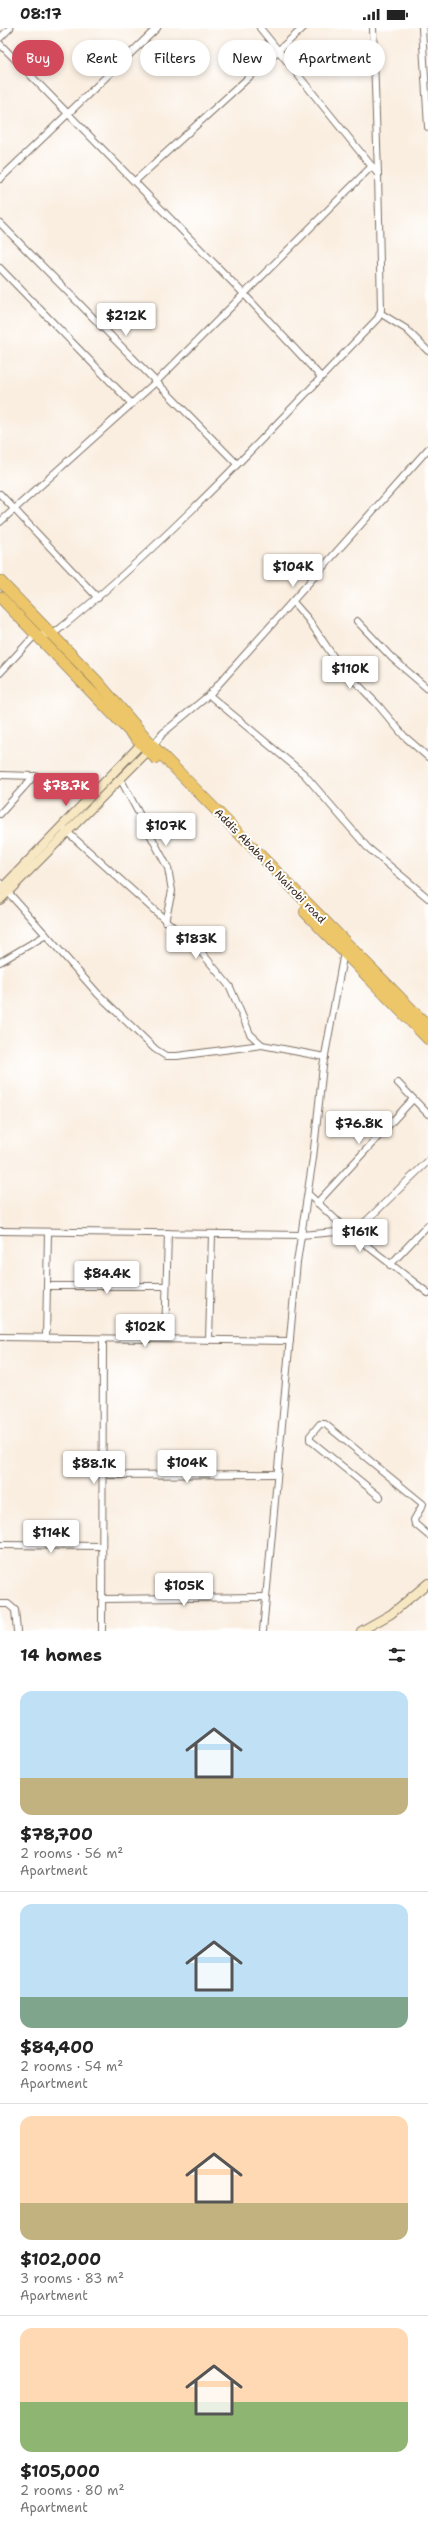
<!DOCTYPE html>
<html lang="en">
<head>
<meta charset="utf-8">
<style>
	:root { --surface:#fff; --page:#f2f2f2; --text:#222; --muted:#767676; --line:#e0e0e0; --accent:#d1495b }
	body { margin:0; font-family:"Shantell Sans",sans-serif; background:var(--page); color:var(--text); height:100vh; display:flex; flex-direction:column; font-size:15px; white-space:nowrap }
	* { box-sizing:border-box; margin:0 }
	p { font-size:13px; color:var(--muted) }
	.icon { flex:none; width:22px; height:22px; fill:none; stroke:currentColor; stroke-width:2; stroke-linecap:round; stroke-linejoin:round }
	.map { position:relative; height:1603px; overflow:hidden }
	.side { display:flex; flex-direction:column; background:var(--surface); flex:1 }
	.side>* { flex:none }
	.hud { position:absolute; left:12px; top:12px; width:404px; height:36px; display:flex; gap:8px }
	.price { position:absolute; translate:-50% -34px; padding:0 9px; border-radius:4px; background:#fff; color:#222; font-size:13px; line-height:26px; filter:drop-shadow(0 1px 2px #0008) }
	.price::after { content:''; position:absolute; left:50%; top:24px; width:12px; height:9px; margin-left:-6px; background:inherit; clip-path:polygon(0 0,100% 0,50% 100%) }
	.price.active { background:var(--accent); color:#fff }
	ul { padding:0; list-style:none }
	li { display:grid; align-content:center; gap:8px; height:212px; padding:0 20px }
	li+li { border-top:1px solid var(--line) }
	li span { display:grid; place-items:center; height:124px; border-radius:12px; color:#555 }
	li>.icon { margin-inline-start:auto }
	span .icon { width:72px; height:72px; fill:#fffc; stroke-width:1 }
	li b { font-size:17px }
	h2 { display:flex; justify-content:space-between; align-items:center; height:48px; padding:0 20px; font-size:17px }
	.pill { padding:0 14px; border-radius:18px; background:var(--surface); box-shadow:0 2px 6px #0003; font-size:14px; line-height:36px }
	.pill.active { background:var(--accent); color:#fff }
	.status { display:flex; justify-content:space-between; align-items:center; height:28px; padding:0 20px; background:var(--surface); direction:ltr }
	.status svg { height:11px; fill:currentColor }
	.map>svg:first-child { display:block }
	.lines { fill:none; stroke-linecap:round; stroke-linejoin:round }
	.street-casing { stroke:#7e6f62; stroke-width:8 }
	.secondary-casing { stroke:#7e6f62; stroke-width:10 }
	.highway-casing { stroke:#7e6f62; stroke-width:12 }
	.street { stroke:#fff; stroke-width:6 }
	.secondary { stroke:#f7e8c3; stroke-width:8 }
	.highway { stroke:#ecc669; stroke-width:11 }
	.labels { text-anchor:middle; dominant-baseline:central; stroke-width:4; stroke-linejoin:round; paint-order:stroke }
	.street-label { font-size:11px; fill:#3b2a1e; stroke:#fff }
</style>
</head>
<body>
<div class="status"><b>08:17</b><svg viewBox="0 0 49 12"><path d="M0 12V9h3v3zM5 12V6h3v6zM10 12V3h3v9zM15 12V0h3v12zM26 1h20v11H26zM47 4h2v5h-2z"/></svg></div>
<div class="map">
<svg width="428" height="1603" viewBox="0 0 428 1603">
	<rect width="100%" height="100%" fill="#fff"/>
	<filter id="ink" filterUnits="userSpaceOnUse"><feTurbulence type="fractalNoise" baseFrequency=".025" numOctaves="2"/><feDisplacementMap in="SourceGraphic" scale="8" xChannelSelector="R" yChannelSelector="G"/><feConvolveMatrix kernelMatrix="1 2 1 2 8 2 1 2 1" color-interpolation-filters="sRGB"/></filter>
	<filter id="wash" filterUnits="userSpaceOnUse"><feTurbulence type="fractalNoise" baseFrequency=".012" numOctaves="4" result="noise"/><feDisplacementMap in="SourceGraphic" scale="16" xChannelSelector="R" yChannelSelector="G"/><feGaussianBlur stdDeviation="0.9" result="paint"/><feColorMatrix in="noise" values="0 0 0 0 0 0 0 0 0 0 0 0 0 0 0 0 0 1.4 0 .05"/><feComposite in="paint" operator="in"/></filter>
	<g filter="url(#wash)">
		<rect width="100%" height="100%" fill="#faeee0"/>
	</g>
	<g filter="url(#ink)">
		<g class="lines">
			<!-- street casing -->
			<g class="street-casing">
				<g id="street">
					<polyline points="373,0 378,146"/>
					<polyline points="422,0 428,99"/>
					<polyline points="0,10 10,0"/>
					<polyline points="0,16 244,266 321,349"/>
					<polyline points="0,151 157,0"/>
					<polyline points="135,153 303,0"/>
					<polyline points="0,195 237,436"/>
					<polyline points="0,240 132,376"/>
					<polyline points="380,285 406,301 428,323"/>
					<polyline points="0,466 98,570"/>
					<polyline points="0,494 157,353 372,138"/>
					<polyline points="293,574 308,591 339,637 378,677 404,708 428,729"/>
					<polyline points="357,593 392,630 428,661"/>
					<path d="M 0,645 L 36,606 L 52,607 C 170,513 273,399 378,290 L 381,282 L 378,146 L 260,0"/>
					<polyline points="209,667 304,746 367,819 428,870"/>
					<polyline points="153,718 163,705 209,667 428,421"/>
					<polyline points="0,747 34,748 98,759"/>
					<polyline points="121,752 168,840 172,863 165,893"/>
					<polyline points="0,786 34,748"/>
					<polyline points="65,802 202,925 230,959 250,1006 262,1017 325,1029"/>
					<polyline points="0,855 98,966 155,1021 166,1028 177,1028 262,1017"/>
					<polyline points="0,934 46,907"/>
					<polyline points="398,1055 428,1086"/>
					<polyline points="308,1166 348,1203 428,1265"/>
					<polyline points="317,1175 413,1071"/>
					<polyline points="0,1203 301,1207 348,1203 360,1199 428,1133"/>
					<polyline points="390,1237 428,1197"/>
					<polyline points="47,1258 166,1258"/>
					<polyline points="0,1309 290,1313"/>
					<polyline points="46,1310 48,1204"/>
					<polyline points="165,1311 168,1205"/>
					<polyline points="209,1312 212,1206"/>
					<polyline points="103,1444 109,1447 277,1446"/>
					<polyline points="380,1469 310,1412 310,1408 320,1396 325,1396 423,1476 414,1492 415,1496 428,1507"/>
					<polyline points="0,1517 102,1518"/>
					<polyline points="103,1571 266,1569"/>
					<polyline points="0,1576 8,1576 15,1582 17,1603"/>
					<polyline points="102,1603 103,1311"/>
					<polyline points="263,1603 297,1234 313,1130 323,1038 344,924"/>
				</g>
			</g>
			<!-- secondary casing -->
			<g class="secondary-casing">
				<g id="secondary">
					<polyline points="0,862 145,712"/>
					<polyline points="0,872 151,720"/>
					<polyline points="361,1603 391,1586 428,1555"/>
				</g>
			</g>
			<!-- highway casing -->
			<g class="highway-casing">
				<g id="highway">
					<polyline points="0,553 96,652 153,718 428,998"/>
					<polyline points="0,569 155,730"/>
					<polyline points="305,884 428,1011"/>
				</g>
			</g>
			<!-- street -->
			<use href="#street" class="street"/>
			<!-- secondary -->
			<use href="#secondary" class="secondary"/>
			<!-- highway -->
			<use href="#highway" class="highway"/>
		</g>
	</g>
	<g class="labels">
		<!-- street labels -->
		<g class="street-label">
			<text transform="translate(270 838) rotate(46)">Addis Ababa to Nairobi road</text>
		</g>
	</g>
</svg>
<b class="price" style="left:126px;top:309px">$212K</b>
<b class="price" style="left:293px;top:560px">$104K</b>
<b class="price" style="left:350px;top:662px">$110K</b>
<b class="price active" style="left:66px;top:779px">$78.7K</b>
<b class="price" style="left:166px;top:819px">$107K</b>
<b class="price" style="left:196px;top:932px">$183K</b>
<b class="price" style="left:359px;top:1117px">$76.8K</b>
<b class="price" style="left:360px;top:1225px">$161K</b>
<b class="price" style="left:107px;top:1267px">$84.4K</b>
<b class="price" style="left:145px;top:1320px">$102K</b>
<b class="price" style="left:187px;top:1456px">$104K</b>
<b class="price" style="left:94px;top:1457px">$88.1K</b>
<b class="price" style="left:51px;top:1526px">$114K</b>
<b class="price" style="left:184px;top:1579px">$105K</b>
<div class="hud">
<a class="pill active">Buy</a>
<a class="pill">Rent</a>
<a class="pill">Filters</a>
<a class="pill">New</a>
<a class="pill">Apartment</a>
</div>
</div>
<section class="side">
<h2>14 homes<svg class="icon" aria-label="filters" viewBox="0 0 24 24"><path d="M4 7h16M4 17h16"/><circle cx="9" cy="7" r="2"/><circle cx="15" cy="17" r="2"/></svg></h2>
<ul>
<li><span style="background:linear-gradient(#bfe0f5 70%,#c2b280 0)"><svg class="icon" aria-label="home" viewBox="0 0 24 24"><path d="M3 11l9-7 9 7M6 9v11h12V9"/></svg></span><div><b>$78,700</b><p>2 rooms · 56 m²</p><p>Apartment</p></div></li>
<li><span style="background:linear-gradient(#bfe0f5 75%,#7fa58c 0)"><svg class="icon" aria-label="home" viewBox="0 0 24 24"><path d="M3 11l9-7 9 7M6 9v11h12V9"/></svg></span><div><b>$84,400</b><p>2 rooms · 54 m²</p><p>Apartment</p></div></li>
<li><span style="background:linear-gradient(#ffd9b3 70%,#c2b280 0)"><svg class="icon" aria-label="home" viewBox="0 0 24 24"><path d="M3 11l9-7 9 7M6 9v11h12V9"/></svg></span><div><b>$102,000</b><p>3 rooms · 83 m²</p><p>Apartment</p></div></li>
<li><span style="background:linear-gradient(#ffd9b3 60%,#8fb573 0)"><svg class="icon" aria-label="home" viewBox="0 0 24 24"><path d="M3 11l9-7 9 7M6 9v11h12V9"/></svg></span><div><b>$105,000</b><p>2 rooms · 80 m²</p><p>Apartment</p></div></li>
</ul>
</section>
</body>
</html>
